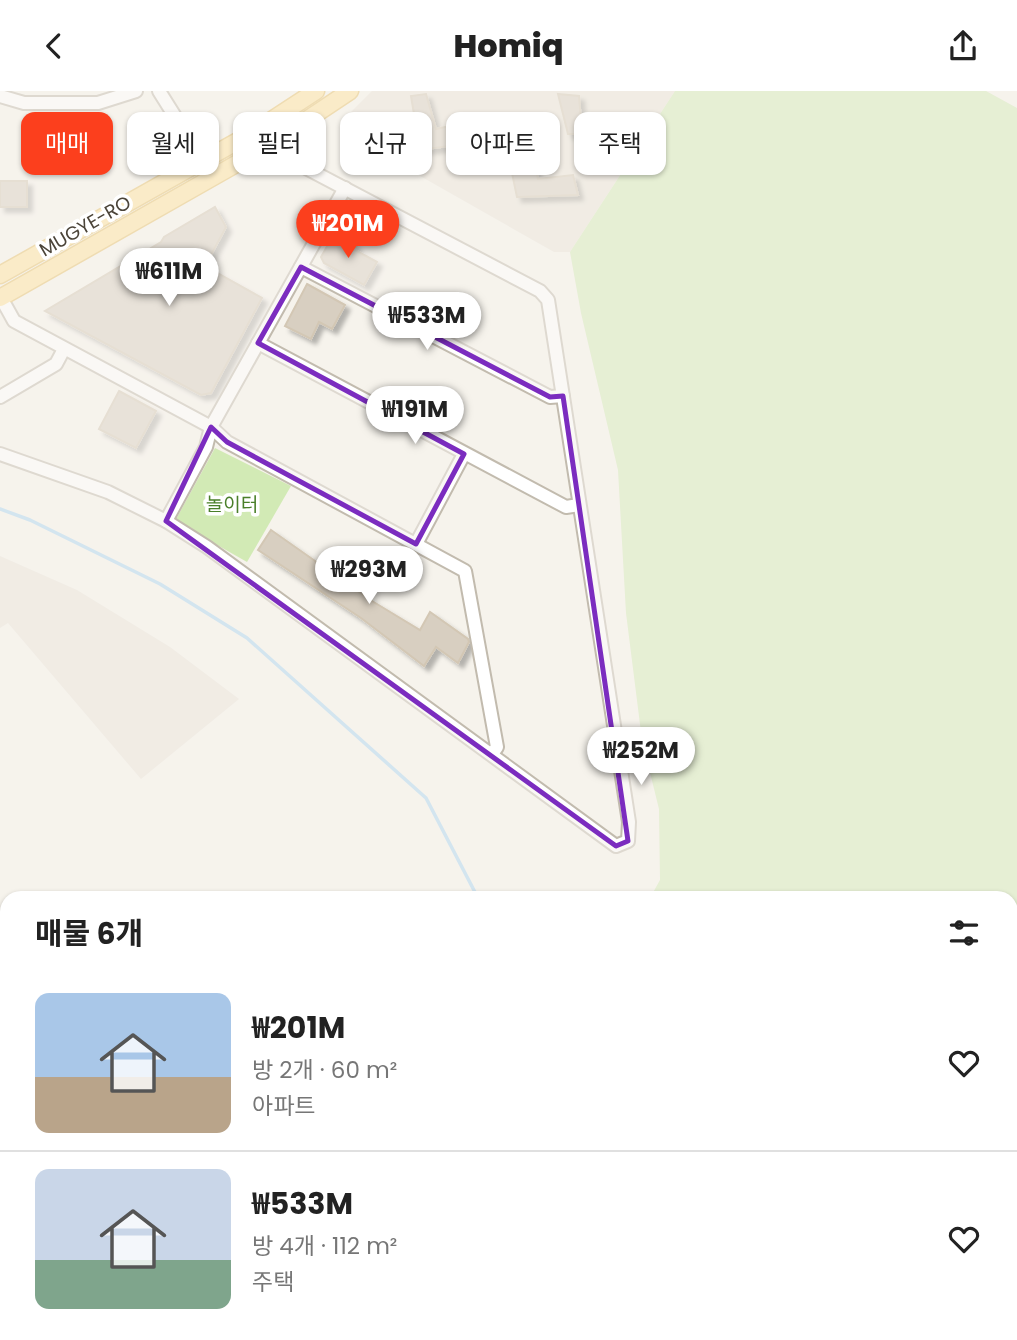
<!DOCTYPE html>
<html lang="ko">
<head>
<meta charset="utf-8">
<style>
	:root { --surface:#fff; --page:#f2f2f2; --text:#222; --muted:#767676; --line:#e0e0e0; --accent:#fc3f1d }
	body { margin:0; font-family:Poppins,"Noto Sans KR",sans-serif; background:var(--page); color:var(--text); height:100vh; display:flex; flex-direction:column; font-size:26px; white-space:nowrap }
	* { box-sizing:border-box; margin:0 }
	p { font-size:23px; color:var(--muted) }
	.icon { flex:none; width:38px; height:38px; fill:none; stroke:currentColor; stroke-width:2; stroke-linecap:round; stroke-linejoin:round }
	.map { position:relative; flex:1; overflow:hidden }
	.drawer { position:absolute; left:0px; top:800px; width:1018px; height:450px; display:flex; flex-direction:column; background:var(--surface); border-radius:21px 21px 0 0; box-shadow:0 2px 5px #0004 }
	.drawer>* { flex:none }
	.guide { position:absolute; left:21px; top:21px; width:976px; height:63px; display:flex; gap:14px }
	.price { position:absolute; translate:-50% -60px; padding:0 16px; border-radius:24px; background:#fff; color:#222; font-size:23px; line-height:46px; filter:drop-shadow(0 2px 4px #0008) }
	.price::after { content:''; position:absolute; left:50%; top:42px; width:21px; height:16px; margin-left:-10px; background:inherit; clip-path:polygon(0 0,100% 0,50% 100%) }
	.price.active { background:var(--accent); color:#fff }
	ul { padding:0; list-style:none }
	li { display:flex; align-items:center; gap:21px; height:175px; padding:0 35px }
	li+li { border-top:2px solid var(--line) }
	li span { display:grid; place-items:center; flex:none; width:196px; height:140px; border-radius:14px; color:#555 }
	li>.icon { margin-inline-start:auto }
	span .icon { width:84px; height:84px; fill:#fffc; stroke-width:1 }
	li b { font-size:30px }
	h2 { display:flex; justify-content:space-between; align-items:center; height:84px; padding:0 35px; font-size:30px }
	.tag { padding:0 24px; border-radius:14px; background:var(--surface); box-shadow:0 2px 5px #0004; font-size:24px; line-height:63px }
	.tag.active { background:var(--accent); color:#fff }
	header { display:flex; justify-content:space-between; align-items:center; height:91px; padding:0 35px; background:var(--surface); font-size:32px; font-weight:800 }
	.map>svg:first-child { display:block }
	.residential { fill:#eae5da }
	.green { fill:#d2eab5 }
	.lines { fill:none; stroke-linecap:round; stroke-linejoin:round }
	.stream { stroke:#a9d4f2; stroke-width:3.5 }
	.building { fill:#d8cfc1; stroke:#d3c7b4; stroke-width:2; filter:url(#shadow) }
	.minor-casing { stroke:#c2bbae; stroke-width:16 }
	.major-casing { stroke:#e6c16a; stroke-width:19 }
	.minor { stroke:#fff; stroke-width:12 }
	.major { stroke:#ffe39c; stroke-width:16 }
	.marked { fill:none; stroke:#7b2cbf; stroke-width:5; stroke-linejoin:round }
	.labels { text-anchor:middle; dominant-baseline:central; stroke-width:7; stroke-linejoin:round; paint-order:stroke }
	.street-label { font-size:19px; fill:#4b4439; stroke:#fff }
	.park-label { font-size:19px; fill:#4a7f2a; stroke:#fff }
</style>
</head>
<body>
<header><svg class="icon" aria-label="back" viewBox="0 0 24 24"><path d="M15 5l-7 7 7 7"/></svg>Homiq<svg class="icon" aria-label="share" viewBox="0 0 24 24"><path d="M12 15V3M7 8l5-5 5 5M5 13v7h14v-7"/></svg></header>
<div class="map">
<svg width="1017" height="1249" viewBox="0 0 1017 1249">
	<defs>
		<filter id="shadow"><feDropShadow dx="5" dy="5" stdDeviation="2" flood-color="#0004"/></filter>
	</defs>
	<rect width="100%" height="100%" fill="#f6f3ec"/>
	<!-- residential -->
	<g class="residential">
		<polygon points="372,0 675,0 570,161 554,161 362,52 343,29"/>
		<polygon points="0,465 77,499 170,556 239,608 141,688 8,532 0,537"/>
	</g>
	<!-- green -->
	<g class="green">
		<polygon points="675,0 986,0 1017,17 1017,1249 532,1249 534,1242 1012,1242 1012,807 650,807 660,789 659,718 642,649 626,522 618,379 581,222 570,161"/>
		<polygon points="215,357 291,395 247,471 175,430"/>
	</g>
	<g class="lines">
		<!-- stream -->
		<g class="stream">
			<polyline points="0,418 30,429 160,493 247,547 426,707 478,807"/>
			<polyline points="496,1249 498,1242"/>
		</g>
	</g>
	<!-- building -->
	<g class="building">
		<polygon points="426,3 436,38 454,34 457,54 420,59 411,5"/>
		<polygon points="558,3 579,5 581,30 604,27 602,43 568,43"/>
		<polygon points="102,48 102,75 43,75 43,49"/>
		<polygon points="530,54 538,88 573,84 578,104 517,106 512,82 518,81 511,58"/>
		<rect x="0" y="90" width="27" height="26"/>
		<polygon points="215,116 226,136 205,175 262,207 211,302 201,304 45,220 161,151 164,146"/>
		<polygon points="334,143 357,155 355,159 377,171 364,194 324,172 321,166"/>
		<polygon points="307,193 345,214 332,238 319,231 311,248 285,235"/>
		<polygon points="119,300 156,320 136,357 99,338"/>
		<polygon points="271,439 372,510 420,539 430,521 468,548 469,551 458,572 436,556 424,575 361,527 258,459"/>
	</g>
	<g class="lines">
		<!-- minor casing -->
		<g class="minor-casing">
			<g id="minor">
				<polyline points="159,0 213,86"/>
				<polyline points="0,5 24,12 98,12 136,0"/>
				<polyline points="301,176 550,306 563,305"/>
				<polyline points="0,205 14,230 211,336 227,351 465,480 497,656 492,663"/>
				<polyline points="258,252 566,416 579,414"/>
				<polyline points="0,306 56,273 64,258"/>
				<polyline points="0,363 108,401 166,430 207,456 616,755 628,750 629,731 548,209 540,200 266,56"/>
				<polyline points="166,430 206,356 211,336 345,97"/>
				<polyline points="416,453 464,363"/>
			</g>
		</g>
		<!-- major casing -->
		<g class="major-casing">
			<g id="major">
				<polyline points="0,184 252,42 316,0"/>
				<polyline points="0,207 266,56 350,0"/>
			</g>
		</g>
		<!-- minor -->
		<use href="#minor" class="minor"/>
		<!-- major -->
		<use href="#major" class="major"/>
	</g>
	<!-- marked area -->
	<path d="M0 0H1017V1249H0ZM 301,176 L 550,306 L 563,305 L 628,750 L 616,755 L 166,430 L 211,336 L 227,351 L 416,453 L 464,363 L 258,252 Z" fill="#f6f3ec" fill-opacity=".55" fill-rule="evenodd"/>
	<path class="marked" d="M 301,176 L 550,306 L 563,305 L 628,750 L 616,755 L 166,430 L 211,336 L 227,351 L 416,453 L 464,363 L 258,252 Z"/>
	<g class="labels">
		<!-- street labels -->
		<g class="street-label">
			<text transform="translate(85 135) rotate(-30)">MUGYE-RO</text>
		</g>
		<!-- park labels -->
		<g class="park-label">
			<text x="232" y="413">놀이터</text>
		</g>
	</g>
</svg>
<b class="price active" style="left:348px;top:169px">₩201M</b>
<b class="price" style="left:169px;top:217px">₩611M</b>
<b class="price" style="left:427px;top:261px">₩533M</b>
<b class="price" style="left:415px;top:355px">₩191M</b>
<b class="price" style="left:369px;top:515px">₩293M</b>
<b class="price" style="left:641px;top:696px">₩252M</b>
<div class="guide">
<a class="tag active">매매</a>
<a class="tag">월세</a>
<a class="tag">필터</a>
<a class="tag">신규</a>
<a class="tag">아파트</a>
<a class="tag">주택</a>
</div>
<section class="drawer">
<h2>매물 6개<svg class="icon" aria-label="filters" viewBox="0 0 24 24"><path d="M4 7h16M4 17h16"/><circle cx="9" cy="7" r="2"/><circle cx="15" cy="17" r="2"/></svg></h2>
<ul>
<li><span style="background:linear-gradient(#a9c7e8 60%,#b9a48a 0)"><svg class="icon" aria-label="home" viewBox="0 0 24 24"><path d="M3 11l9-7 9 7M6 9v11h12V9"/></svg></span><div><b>₩201M</b><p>방 2개 · 60 m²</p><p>아파트</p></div><svg class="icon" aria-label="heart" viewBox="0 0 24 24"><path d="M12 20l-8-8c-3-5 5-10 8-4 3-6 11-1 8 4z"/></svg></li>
<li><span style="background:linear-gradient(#c9d6e8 65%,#7fa58c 0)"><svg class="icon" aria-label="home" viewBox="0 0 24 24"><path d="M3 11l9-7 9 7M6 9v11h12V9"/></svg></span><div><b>₩533M</b><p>방 4개 · 112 m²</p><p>주택</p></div><svg class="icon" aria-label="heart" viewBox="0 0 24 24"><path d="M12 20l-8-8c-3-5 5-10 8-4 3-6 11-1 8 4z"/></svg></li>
</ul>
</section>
</div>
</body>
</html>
